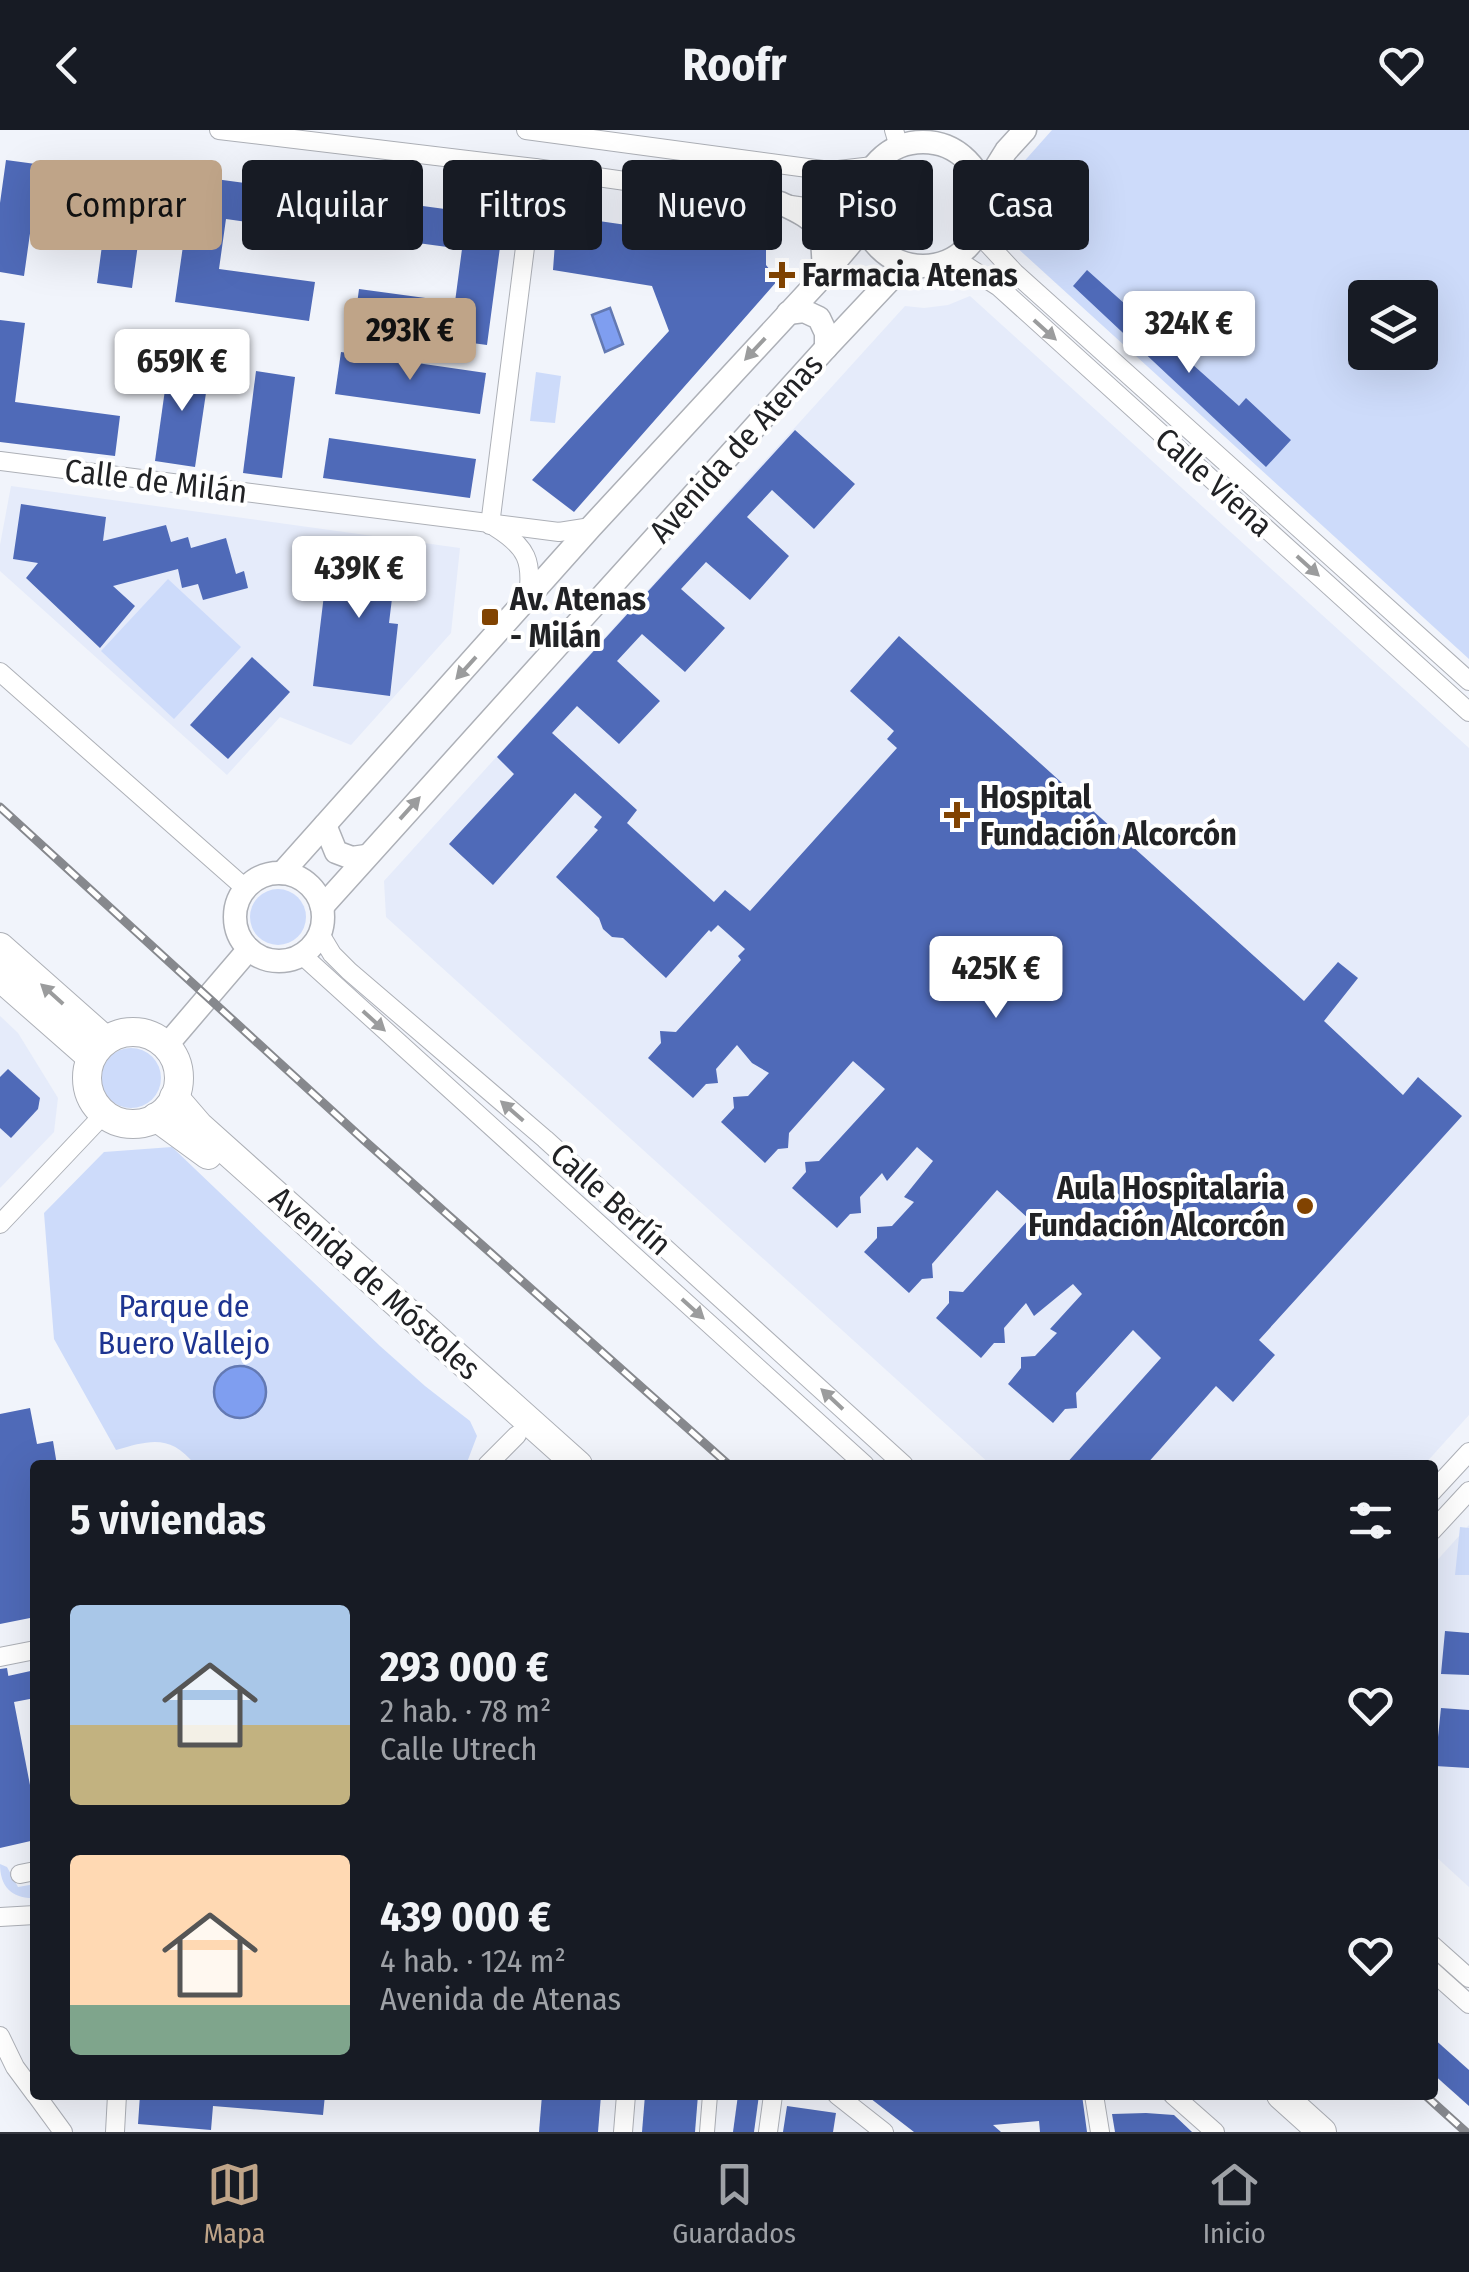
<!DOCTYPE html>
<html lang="es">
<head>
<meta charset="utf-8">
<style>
	:root { --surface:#171b24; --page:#242831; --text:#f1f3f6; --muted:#9ea1a6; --line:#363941; --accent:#bfa488 }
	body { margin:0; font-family:"Fira Sans Condensed",sans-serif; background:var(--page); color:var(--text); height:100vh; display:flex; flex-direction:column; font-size:38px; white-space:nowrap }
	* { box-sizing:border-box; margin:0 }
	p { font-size:32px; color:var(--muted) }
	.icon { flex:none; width:55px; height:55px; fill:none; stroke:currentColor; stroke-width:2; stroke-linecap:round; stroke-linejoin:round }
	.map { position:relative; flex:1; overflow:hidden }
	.side { position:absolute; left:30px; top:1330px; width:1408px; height:640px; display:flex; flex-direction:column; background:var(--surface); border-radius:10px; box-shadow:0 10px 40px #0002 }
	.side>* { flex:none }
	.top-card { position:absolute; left:30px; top:30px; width:1410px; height:90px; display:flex; gap:20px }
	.controls { position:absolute; left:1348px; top:150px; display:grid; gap:20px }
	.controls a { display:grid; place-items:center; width:90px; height:90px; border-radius:10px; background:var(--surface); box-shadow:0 10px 40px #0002; font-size:50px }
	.price { position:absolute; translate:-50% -85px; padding:0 22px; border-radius:10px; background:#fff; color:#222; font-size:32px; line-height:65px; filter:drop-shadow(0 2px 5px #0008) }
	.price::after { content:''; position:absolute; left:50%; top:60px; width:30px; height:22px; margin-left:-15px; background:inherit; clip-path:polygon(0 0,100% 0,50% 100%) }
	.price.on { background:var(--accent); color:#111 }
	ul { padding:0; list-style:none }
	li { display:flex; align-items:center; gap:30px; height:250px; padding:0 40px }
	li span { display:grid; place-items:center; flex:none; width:280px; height:200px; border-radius:10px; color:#555 }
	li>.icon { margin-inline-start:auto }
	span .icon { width:120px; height:120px; fill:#fffc; stroke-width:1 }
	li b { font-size:42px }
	h2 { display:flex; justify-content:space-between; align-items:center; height:120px; padding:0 40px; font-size:42px }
	.chip { padding:0 35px; border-radius:10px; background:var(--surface); box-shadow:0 10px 40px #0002; font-size:35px; line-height:90px }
	.chip.on { background:var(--accent); color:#111 }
	header { display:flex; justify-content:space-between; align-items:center; height:130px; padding:0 40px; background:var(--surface); font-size:45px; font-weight:700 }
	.menu { display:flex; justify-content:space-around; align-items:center; height:140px; border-top:2px solid var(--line); background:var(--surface); font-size:28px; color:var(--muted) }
	.menu a { display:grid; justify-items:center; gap:5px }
	.menu .on { color:var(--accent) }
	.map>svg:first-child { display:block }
	.built { fill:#e5ebfa }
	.green { fill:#cddbfa; fill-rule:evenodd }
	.water { fill:#7f9ef0; stroke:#6379b3; stroke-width:2.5 }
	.building { fill:#4f6ab8 }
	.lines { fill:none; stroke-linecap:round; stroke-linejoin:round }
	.pedestrian-casing { stroke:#adb0b7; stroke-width:16 }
	.minor-casing { stroke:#adb0b7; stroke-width:20 }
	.tertiary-casing { stroke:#adb0b7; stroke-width:25 }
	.primary-casing { stroke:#adb0b7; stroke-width:30 }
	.pedestrian { stroke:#fff; stroke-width:14 }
	.minor { stroke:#fff; stroke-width:18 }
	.tertiary { stroke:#fff; stroke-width:22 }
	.primary { stroke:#fff; stroke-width:28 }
	.rail-casing { stroke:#86888d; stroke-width:9 }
	.rail { stroke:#fff; stroke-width:5; stroke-dasharray:15; stroke-linecap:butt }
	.oneway { fill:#9b9c9d }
	.poi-dot { fill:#814301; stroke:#fff; stroke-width:4 }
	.labels { text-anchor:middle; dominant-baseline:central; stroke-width:8; stroke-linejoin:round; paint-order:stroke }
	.poi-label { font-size:32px; font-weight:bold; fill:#212225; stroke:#fff; text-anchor:start }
	.street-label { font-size:32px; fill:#212225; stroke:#fff }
	.park-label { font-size:32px; fill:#1d3491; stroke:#fff }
</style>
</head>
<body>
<header><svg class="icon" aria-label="back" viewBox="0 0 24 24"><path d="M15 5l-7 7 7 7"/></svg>Roofr<svg class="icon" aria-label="heart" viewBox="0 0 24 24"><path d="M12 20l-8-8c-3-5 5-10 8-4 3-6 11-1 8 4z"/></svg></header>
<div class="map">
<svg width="1469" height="2002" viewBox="0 0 1469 2002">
	<rect width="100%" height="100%" fill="#f1f4fb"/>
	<!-- built -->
	<g class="built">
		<polygon points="970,166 1469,618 1469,1285 1424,1335 991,1335 386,787 384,751 905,176 924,178 948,175"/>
		<polygon points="11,356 460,418 451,503 351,615 280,587 227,645 0,441 0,415"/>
		<polygon points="0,886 18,903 58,968 54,1002 0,1058"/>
		<polygon points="1469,1395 1469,1757 1433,1724 1432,1436"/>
	</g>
	<!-- green -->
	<g class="green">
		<path d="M 1052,0 L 1469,0 L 1469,529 L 1003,105 L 1011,46 ZM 1365,168 L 1420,168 L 1420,222 L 1365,222 Z"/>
		<polygon points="536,242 561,246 555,293 530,291"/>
		<polygon points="168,449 241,517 174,589 101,521"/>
		<circle cx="278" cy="787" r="28"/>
		<circle cx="131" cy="948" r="30"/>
		<path d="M 172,1017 L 380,1216 L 425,1256 L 470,1291 L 477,1306 L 466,1335 L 195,1335 C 171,1304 150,1310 116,1320 L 54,1209 L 44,1083 L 104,1022 Z"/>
		<polygon points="1460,1397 1469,1398 1469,1445 1455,1445"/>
		<path d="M 0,1734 L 7,1737 L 18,1757 L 35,1754 L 35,1768 C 12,1769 0,1757 0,1734 Z"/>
	</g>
	<!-- water -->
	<g class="water">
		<polygon points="610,178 623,214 605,222 592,185"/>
		<circle cx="240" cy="1262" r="26"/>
	</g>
	<!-- building -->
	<g class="building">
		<polygon points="6,30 147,49 132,158 97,153 107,78 35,68 24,146 0,142 0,73"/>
		<polygon points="193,46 325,64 320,102 226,89 219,139 315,152 309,191 175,172"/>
		<polygon points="371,69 504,87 487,215 354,197 359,159 455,172 462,119 366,106"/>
		<polygon points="557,85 766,115 766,135 778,150 574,382 532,350 669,201 652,156 553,140"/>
		<polygon points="1087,140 1239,276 1246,268 1291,310 1266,337 1073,156"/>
		<polygon points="0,190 25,193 15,272 120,286 115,326 0,312"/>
		<polygon points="341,222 486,243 480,284 335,264"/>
		<polygon points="169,231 210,236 195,337 155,331"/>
		<polygon points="256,241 295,247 282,348 243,343"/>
		<polygon points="795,300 855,354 814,399 772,360 747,387 789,426 750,470 706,432 681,459 725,498 685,542 642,504 617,531 660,571 619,614 577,576 552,603 637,680 627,693 714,772 725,760 750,781 897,618 887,609 894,601 850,561 899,506 1304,871 1338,832 1358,848 1324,891 1403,965 1418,947 1462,986 1259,1210 1275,1225 1233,1272 1216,1256 1146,1335 1065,1335 1161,1228 1133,1200 1076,1263 1077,1278 1065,1279 1053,1293 1008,1254 1021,1238 1021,1227 1035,1226 1057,1203 1050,1199 1082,1164 1073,1154 1034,1186 1026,1173 1004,1198 1005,1213 994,1213 981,1228 936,1188 949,1173 949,1161 963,1162 1029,1089 997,1060 932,1134 933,1148 922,1149 909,1163 864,1122 877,1108 877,1097 892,1096 914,1072 904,1067 933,1031 917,1017 887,1051 882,1043 860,1067 861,1083 850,1084 837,1098 792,1058 806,1042 805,1032 819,1031 885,959 853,931 789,1003 788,1018 778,1019 765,1033 721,992 734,978 733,967 748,966 769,943 752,933 737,915 716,939 718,953 706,954 693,968 648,928 661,913 660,901 676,902 741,830 738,826 745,819 718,795 711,802 709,800 666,848 623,808 612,807 603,799 599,788 556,747 598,700 594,697 602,687 575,663 493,755 449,714 514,644 497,627"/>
		<polygon points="329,308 476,329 470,368 323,348"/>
		<polygon points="21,374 106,387 103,411 166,395 171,412 188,407 191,418 226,408 236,444 244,441 248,458 203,470 198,454 182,458 178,439 113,456 135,476 100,518 26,448 38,433 13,429"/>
		<polygon points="330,415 410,425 407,453 394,452 389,493 398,494 390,566 313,556"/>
		<polygon points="252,527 290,562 228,629 190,595"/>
		<polygon points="8,939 40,968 38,979 11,1008 0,998 0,947"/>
		<polygon points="30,1278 37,1314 53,1311 57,1335 35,1335 35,1487 0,1494 0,1284"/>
		<polygon points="1445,1501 1469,1503 1469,1545 1441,1544"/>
		<polygon points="7,1538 10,1556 8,1546 35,1540 35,1568 14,1572 35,1681 35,1710 0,1718 0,1539"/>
		<polygon points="1441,1578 1469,1580 1469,1638 1435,1636"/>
		<polygon points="1432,1907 1469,1940 1469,1976 1432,1943"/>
		<polygon points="140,1965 325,1965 323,1985 213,1976 211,2000 138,1994"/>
		<polygon points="542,1965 601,1965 598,2002 539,2002"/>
		<polygon points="645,1965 698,1965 695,2002 642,2002"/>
		<polygon points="738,1965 759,1965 754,2002 733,2002"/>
		<polygon points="866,1965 1082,1965 1087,2002 1040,2002 1039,1991 993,1995 1001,2002 914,2002"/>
		<polygon points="787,1976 836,1983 833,2002 783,2002"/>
		<polygon points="1146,1983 1174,1985 1192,2002 1115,2002 1112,1984"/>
	</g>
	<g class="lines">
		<!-- pedestrian casing -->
		<g class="pedestrian-casing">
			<polyline id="pedestrian" points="707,2002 710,1965"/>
		</g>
		<!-- minor casing -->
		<g class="minor-casing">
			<g id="minor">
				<polyline points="219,0 535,38 861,85"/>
				<polyline points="526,0 830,41 873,36"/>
				<polyline points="894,0 899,17"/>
				<polyline points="983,91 988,114 1015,143 1469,551"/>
				<polyline points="954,128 999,157 1469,582"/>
				<polyline points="0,331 559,402 591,397"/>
				<polyline points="490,395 535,38"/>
				<path d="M 495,397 C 527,417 533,431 528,468"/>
				<polyline points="0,542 245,758"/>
				<polyline points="320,804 332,824 349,841 545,1009 904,1335"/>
				<polyline points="302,825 865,1335"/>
				<polyline points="0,1094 104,984"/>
				<polyline points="487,1335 517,1305"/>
				<polyline points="1432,1362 1469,1322"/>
				<polyline points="1432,1401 1469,1361"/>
				<polyline points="0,1527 35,1520"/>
				<polyline points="20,1744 35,1741"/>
				<polyline points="0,1787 35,1785"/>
				<polyline points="1432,1815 1469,1848"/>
				<polyline points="1432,1841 1469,1874"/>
				<polyline points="0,1906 15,1937 35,1964"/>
				<polyline points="36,1965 63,2002"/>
				<polyline points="837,1965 884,2002"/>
				<polyline points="1094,1965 1100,2002"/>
				<polyline points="1173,1965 1215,2002"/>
				<polyline points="115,2002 117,1965"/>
				<polyline points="623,2002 626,1965"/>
				<polyline points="768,2002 773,1965"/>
			</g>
		</g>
		<!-- tertiary casing -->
		<g class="tertiary-casing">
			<g id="tertiary">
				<circle cx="923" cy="74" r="62"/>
				<polyline points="983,58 1006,21 1025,0"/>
				<path d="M 780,73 C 824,93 822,98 824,145"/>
				<polyline points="788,183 804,181 819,188 826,203 826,218"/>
				<polyline points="325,695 336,722 352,728 366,726"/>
				<polyline points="282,743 591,397 824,145 852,112 863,92"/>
				<circle cx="279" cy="787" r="44"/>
				<polyline points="322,777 826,218 890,150 918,137"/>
				<polyline points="166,916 249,819"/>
			</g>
		</g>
		<!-- primary casing -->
		<g class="primary-casing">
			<g id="primary">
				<polyline points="0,817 105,910"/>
				<polyline points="0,847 91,927"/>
				<circle cx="133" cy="948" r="46"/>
				<polyline points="174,967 199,996 578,1335"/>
				<polyline points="156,987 208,1025"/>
				<polyline points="1281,1965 1322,2002"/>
			</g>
		</g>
		<!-- pedestrian -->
		<use href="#pedestrian" class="pedestrian"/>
		<!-- minor -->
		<use href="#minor" class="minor"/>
		<!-- tertiary -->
		<use href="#tertiary" class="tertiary"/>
		<!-- primary -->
		<use href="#primary" class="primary"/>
		<!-- rail casing -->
		<g class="rail-casing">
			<g id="rail">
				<polyline points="0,677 366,1012 729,1335"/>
				<polyline points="1425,1965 1466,2002"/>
			</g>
		</g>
		<!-- rail -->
		<use href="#rail" class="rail"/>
	</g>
	<!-- one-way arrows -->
	<defs><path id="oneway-solid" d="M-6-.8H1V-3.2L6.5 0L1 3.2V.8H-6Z" transform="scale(2.5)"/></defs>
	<g class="oneway">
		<use href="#oneway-solid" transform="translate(1045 200) rotate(42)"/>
		<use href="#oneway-solid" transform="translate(755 219) rotate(133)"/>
		<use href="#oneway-solid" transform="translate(1308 436) rotate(42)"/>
		<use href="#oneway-solid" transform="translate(466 538) rotate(132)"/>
		<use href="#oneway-solid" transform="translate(410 678) rotate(-48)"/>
		<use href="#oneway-solid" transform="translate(52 864) rotate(-138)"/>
		<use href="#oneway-solid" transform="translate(374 891) rotate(42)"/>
		<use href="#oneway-solid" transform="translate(512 981) rotate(-139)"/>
		<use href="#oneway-solid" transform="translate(693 1179) rotate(42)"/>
		<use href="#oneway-solid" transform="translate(832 1269) rotate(-137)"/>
	</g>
	<!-- markers -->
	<g class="poi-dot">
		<path d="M777 130h10v10h10v10h-10v10h-10v-10h-10v-10h10z"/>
		<rect x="480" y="477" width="20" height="20" rx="5"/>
		<path d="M952 670h10v10h10v10h-10v10h-10v-10h-10v-10h10z"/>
		<circle cx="1305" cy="1076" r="10"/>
	</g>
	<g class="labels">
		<!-- poi labels -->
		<g class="poi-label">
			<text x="802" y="145">Farmacia Atenas</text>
			<text x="510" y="469">Av. Atenas<tspan x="510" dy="37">- Milán</tspan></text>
			<text x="980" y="667">Hospital<tspan x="980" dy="37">Fundación Alcorcón</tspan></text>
			<text x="1285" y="1058" text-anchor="end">Aula Hospitalaria<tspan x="1285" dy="37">Fundación Alcorcón</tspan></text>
		</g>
		<!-- street labels -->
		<g class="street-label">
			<text transform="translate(736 318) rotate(-48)">Avenida de Atenas</text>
			<text transform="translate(156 351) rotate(7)">Calle de Milán</text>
			<text transform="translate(1214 352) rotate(42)">Calle Viena</text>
			<text transform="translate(611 1069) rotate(42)">Calle Berlín</text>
			<text transform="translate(375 1153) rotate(42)">Avenida de Móstoles</text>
		</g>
		<!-- park labels -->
		<g class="park-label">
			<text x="184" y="1176">Parque de<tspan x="184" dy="37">Buero Vallejo</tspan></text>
		</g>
	</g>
</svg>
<div class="controls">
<a><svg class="icon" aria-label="layers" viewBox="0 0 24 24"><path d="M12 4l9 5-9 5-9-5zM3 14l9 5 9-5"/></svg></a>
</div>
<b class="price" style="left:1189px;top:246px">324K €</b>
<b class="price on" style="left:410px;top:253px">293K €</b>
<b class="price" style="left:182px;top:284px">659K €</b>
<b class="price" style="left:359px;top:491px">439K €</b>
<b class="price" style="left:996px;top:891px">425K €</b>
<div class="top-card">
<a class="chip on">Comprar</a>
<a class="chip">Alquilar</a>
<a class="chip">Filtros</a>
<a class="chip">Nuevo</a>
<a class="chip">Piso</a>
<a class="chip">Casa</a>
</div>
<section class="side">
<h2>5 viviendas<svg class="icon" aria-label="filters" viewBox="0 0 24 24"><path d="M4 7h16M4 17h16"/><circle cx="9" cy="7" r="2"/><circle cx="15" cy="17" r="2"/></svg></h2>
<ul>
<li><span style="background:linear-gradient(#a9c7e8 60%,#c2b280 0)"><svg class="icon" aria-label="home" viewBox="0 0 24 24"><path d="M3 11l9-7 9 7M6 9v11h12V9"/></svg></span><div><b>293 000 €</b><p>2 hab. · 78 m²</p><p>Calle Utrech</p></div><svg class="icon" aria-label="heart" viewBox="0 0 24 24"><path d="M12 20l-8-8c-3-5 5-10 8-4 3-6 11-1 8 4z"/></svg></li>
<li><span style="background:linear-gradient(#ffd9b3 75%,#7fa58c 0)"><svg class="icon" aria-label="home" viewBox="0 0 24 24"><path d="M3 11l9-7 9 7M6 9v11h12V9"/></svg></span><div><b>439 000 €</b><p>4 hab. · 124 m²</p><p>Avenida de Atenas</p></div><svg class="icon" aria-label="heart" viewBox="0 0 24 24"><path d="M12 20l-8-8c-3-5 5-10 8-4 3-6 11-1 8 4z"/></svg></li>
</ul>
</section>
</div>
<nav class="menu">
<a class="on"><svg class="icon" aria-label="map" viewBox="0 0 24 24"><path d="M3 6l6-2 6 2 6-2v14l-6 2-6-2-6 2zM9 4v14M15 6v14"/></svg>Mapa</a>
<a><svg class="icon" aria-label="saved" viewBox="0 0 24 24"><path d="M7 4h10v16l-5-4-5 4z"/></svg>Guardados</a>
<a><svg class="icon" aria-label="home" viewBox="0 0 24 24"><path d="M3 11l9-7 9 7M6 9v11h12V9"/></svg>Inicio</a>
</nav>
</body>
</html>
